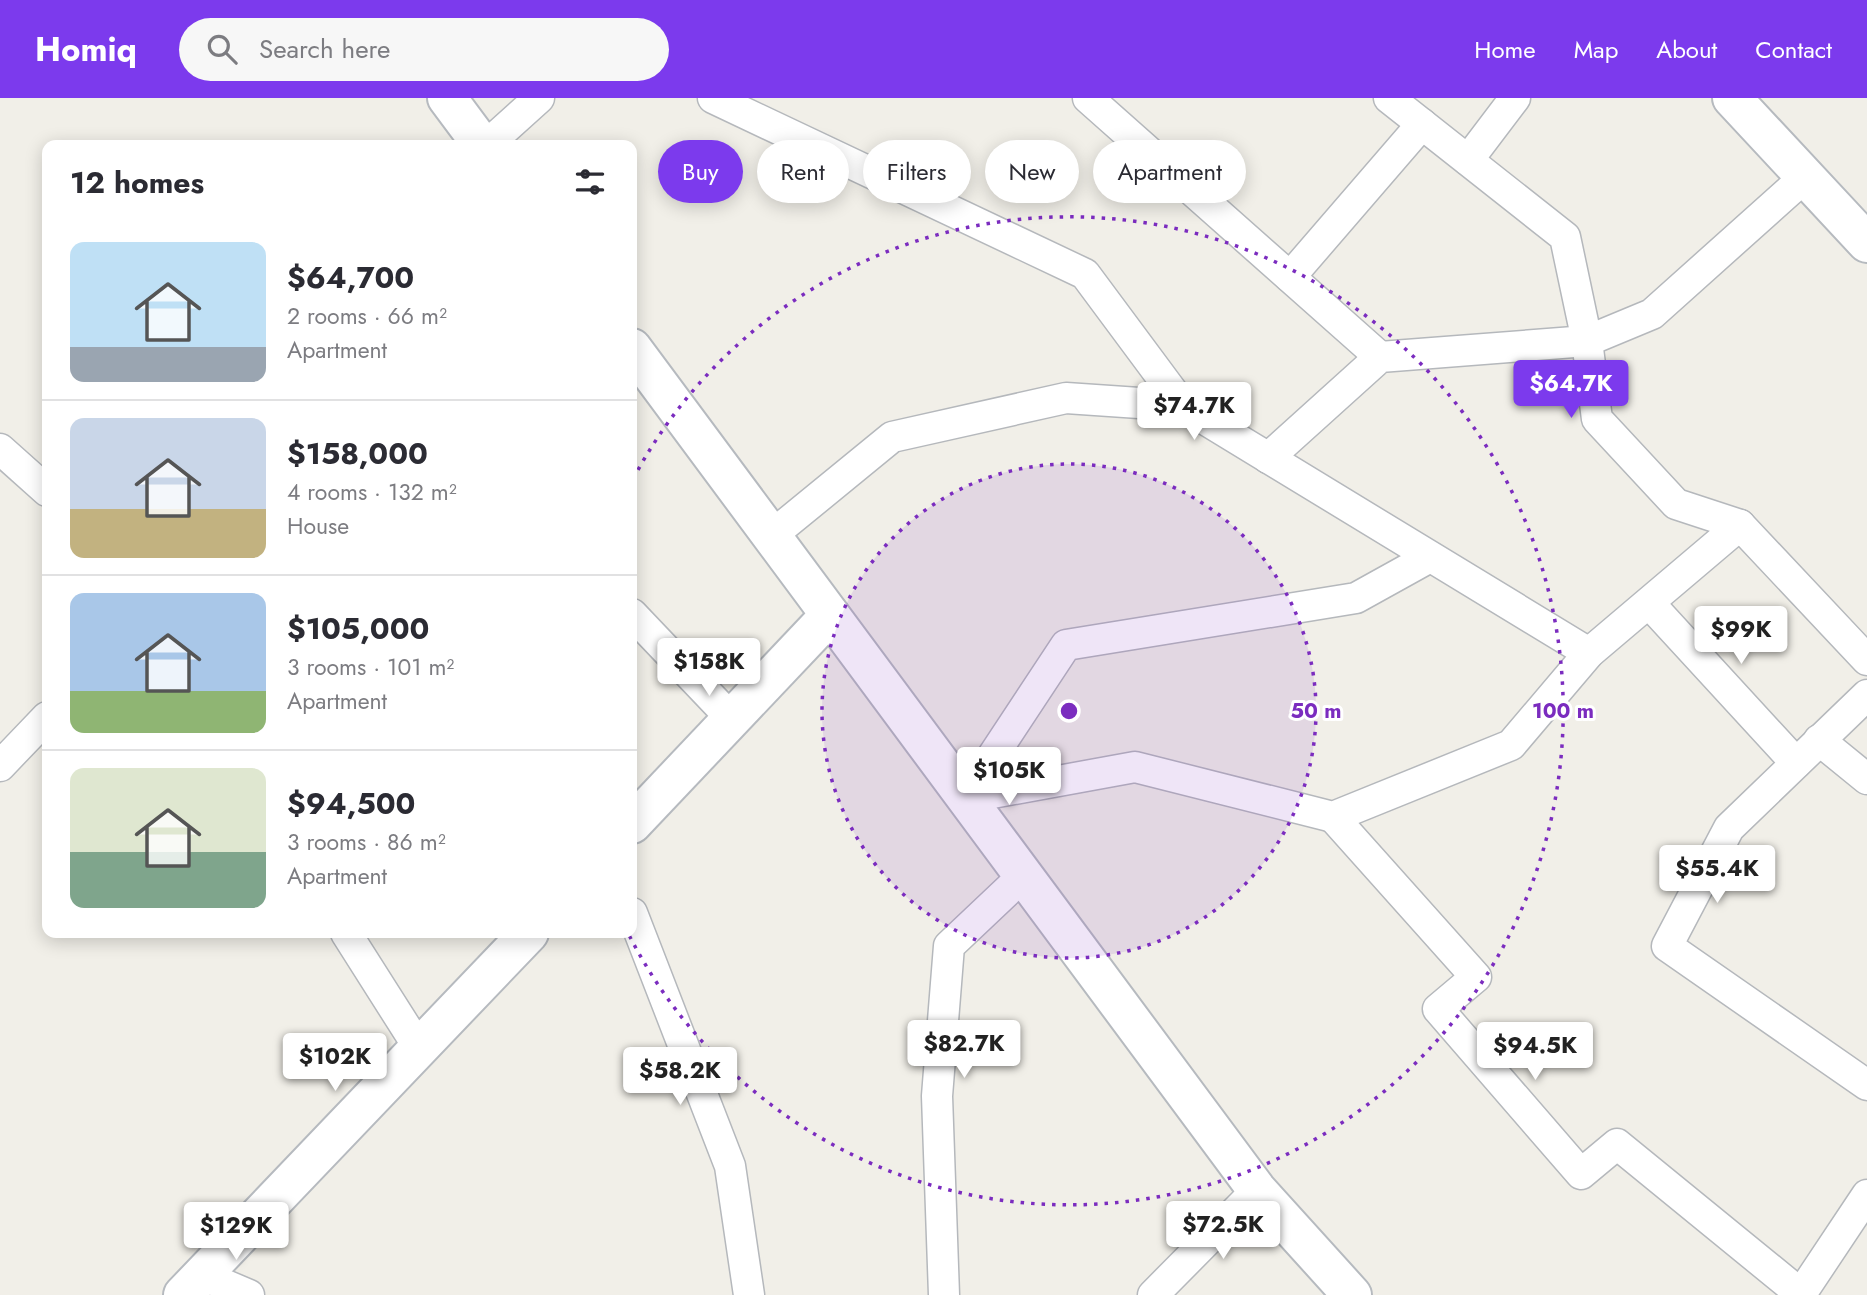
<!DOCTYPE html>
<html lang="en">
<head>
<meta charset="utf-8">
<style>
	:root { --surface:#fff; --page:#f7f7f7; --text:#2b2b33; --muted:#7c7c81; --line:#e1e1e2; --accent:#7c3aed }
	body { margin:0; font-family:Jost,sans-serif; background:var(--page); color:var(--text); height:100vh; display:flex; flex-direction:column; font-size:26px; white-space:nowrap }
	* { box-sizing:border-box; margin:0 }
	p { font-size:23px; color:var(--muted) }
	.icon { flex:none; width:38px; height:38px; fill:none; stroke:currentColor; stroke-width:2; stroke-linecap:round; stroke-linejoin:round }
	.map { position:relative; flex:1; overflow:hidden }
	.side { position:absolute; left:42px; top:42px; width:595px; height:798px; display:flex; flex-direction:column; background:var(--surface); border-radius:14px; box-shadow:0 4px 18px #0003 }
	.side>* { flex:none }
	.top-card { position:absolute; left:658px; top:42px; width:665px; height:63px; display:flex; gap:14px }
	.price { position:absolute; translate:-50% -60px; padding:0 16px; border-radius:7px; background:#fff; color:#222; font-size:23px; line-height:46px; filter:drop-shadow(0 2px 4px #0008) }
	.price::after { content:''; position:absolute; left:50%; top:42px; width:21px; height:16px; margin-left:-10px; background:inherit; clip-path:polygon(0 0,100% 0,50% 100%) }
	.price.on { background:var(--accent); color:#fff }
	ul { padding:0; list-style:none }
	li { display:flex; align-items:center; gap:21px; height:175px; padding:0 28px }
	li+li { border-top:2px solid var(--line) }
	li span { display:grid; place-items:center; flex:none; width:196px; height:140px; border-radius:14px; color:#555 }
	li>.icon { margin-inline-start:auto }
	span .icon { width:84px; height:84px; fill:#fffc; stroke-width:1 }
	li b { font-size:30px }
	h2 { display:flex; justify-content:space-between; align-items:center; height:84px; padding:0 28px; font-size:30px }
	.tag { padding:0 24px; border-radius:32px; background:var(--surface); box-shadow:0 4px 18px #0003; font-size:24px; line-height:63px }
	.tag.on { background:var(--accent); color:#fff }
	header { display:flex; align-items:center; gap:42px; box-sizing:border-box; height:98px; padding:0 35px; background:var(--accent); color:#fff }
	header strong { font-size:33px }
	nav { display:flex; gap:38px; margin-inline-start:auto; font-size:24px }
	.search { width:490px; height:63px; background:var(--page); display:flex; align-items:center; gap:18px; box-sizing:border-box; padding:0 24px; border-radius:38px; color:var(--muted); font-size:26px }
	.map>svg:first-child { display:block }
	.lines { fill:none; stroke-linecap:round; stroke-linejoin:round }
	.street-casing { stroke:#b5b8bc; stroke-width:33 }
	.secondary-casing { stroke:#b6babf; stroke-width:42 }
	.street { stroke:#fff; stroke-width:30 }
	.secondary { stroke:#fff; stroke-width:38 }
	.ring { fill:none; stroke:#7b2cbf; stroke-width:3.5; stroke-dasharray:3.5 7 }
	.centre { fill:#7b2cbf; stroke:#fff; stroke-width:3.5 }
	.ring-label { font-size:21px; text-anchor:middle; font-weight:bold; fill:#7b2cbf; stroke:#fff; stroke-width:6; stroke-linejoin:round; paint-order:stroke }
</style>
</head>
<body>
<header>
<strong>Homiq</strong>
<div class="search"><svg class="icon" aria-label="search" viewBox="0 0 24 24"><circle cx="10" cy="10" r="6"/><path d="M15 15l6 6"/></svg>Search here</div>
<nav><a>Home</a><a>Map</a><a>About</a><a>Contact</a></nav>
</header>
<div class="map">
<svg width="1867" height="1197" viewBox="0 0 1867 1197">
	<rect width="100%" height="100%" fill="#f1efe8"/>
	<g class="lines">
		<!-- street casing -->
		<g class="street-casing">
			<g id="street">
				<polyline points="713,0 1085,176 1183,308"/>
				<polyline points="1088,0 1380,259"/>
				<polyline points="1389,0 1565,139 1587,243 1597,321 1676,406 1740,427 1867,562"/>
				<polyline points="487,47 539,0"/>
				<polyline points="1468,62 1515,0"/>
				<polyline points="1290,179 1422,26"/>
				<polyline points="0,351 47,393"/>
				<polyline points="1268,360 1380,259 1587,243 1652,216 1806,78"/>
				<polyline points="771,438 892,339 1066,300 1183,308 1589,555"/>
				<polyline points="1430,459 1356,500 1066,547 965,700 1135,669 1333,719 1511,647 1589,555 1740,427"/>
				<polyline points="1649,505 1796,665"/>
				<polyline points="632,516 731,620"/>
				<polyline points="1867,597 1729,730 1667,848 1867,987"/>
				<polyline points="1819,642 1867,681"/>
				<polyline points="0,668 47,619"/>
				<polyline points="1333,719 1476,879 1438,911 1581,1076 1617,1046 1802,1197"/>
				<polyline points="632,815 730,1068 749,1197"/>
				<polyline points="346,835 419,950"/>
				<polyline points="202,1177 249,1197"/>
				<polyline points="1801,1196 1867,1097"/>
				<polyline points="944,1197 937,998 949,848 1023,778"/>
				<polyline points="1153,1197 1257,1092"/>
			</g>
		</g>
		<!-- secondary casing -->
		<g class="secondary-casing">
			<g id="secondary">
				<polyline points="447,0 482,47"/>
				<polyline points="1732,0 1867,145"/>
				<polyline points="632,250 1257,1092 1352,1197"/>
				<polyline points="632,726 830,517"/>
				<polyline points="183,1197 529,835"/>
			</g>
		</g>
		<!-- street -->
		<use href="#street" class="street"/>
		<!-- secondary -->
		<use href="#secondary" class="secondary"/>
	</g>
	<!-- distance rings -->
	<circle cx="1069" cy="613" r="247" fill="#7b2cbf" fill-opacity=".12"/>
	<g class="ring">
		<circle cx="1069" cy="613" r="247"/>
		<path d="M633 381A494 494 0 1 1 629 837"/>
	</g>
	<circle cx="1069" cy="613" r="10" class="centre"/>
	<g class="ring-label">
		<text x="1316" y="620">50 m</text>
		<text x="1563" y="620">100 m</text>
	</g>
</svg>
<b class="price on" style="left:1571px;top:322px">$64.7K</b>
<b class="price" style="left:1194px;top:344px">$74.7K</b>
<b class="price" style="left:1741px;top:568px">$99K</b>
<b class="price" style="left:709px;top:600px">$158K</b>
<b class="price" style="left:1009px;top:709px">$105K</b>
<b class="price" style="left:1717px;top:807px">$55.4K</b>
<b class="price" style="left:964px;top:982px">$82.7K</b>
<b class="price" style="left:1535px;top:984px">$94.5K</b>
<b class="price" style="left:335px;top:995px">$102K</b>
<b class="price" style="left:680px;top:1009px">$58.2K</b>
<b class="price" style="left:1223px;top:1163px">$72.5K</b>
<b class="price" style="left:236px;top:1164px">$129K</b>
<div class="top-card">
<a class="tag on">Buy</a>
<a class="tag">Rent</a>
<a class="tag">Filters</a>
<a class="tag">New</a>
<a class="tag">Apartment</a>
</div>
<section class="side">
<h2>12 homes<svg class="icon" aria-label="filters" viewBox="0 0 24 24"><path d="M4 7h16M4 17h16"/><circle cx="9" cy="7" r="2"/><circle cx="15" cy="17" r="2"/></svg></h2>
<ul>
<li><span style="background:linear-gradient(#bfe0f5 75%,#9aa5b1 0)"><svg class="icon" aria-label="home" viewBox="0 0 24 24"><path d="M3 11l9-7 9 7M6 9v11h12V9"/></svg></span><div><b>$64,700</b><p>2 rooms · 66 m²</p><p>Apartment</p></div></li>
<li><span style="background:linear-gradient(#c9d6e8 65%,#c2b280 0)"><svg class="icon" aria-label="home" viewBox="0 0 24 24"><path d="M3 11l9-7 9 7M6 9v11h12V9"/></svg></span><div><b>$158,000</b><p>4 rooms · 132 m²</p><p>House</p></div></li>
<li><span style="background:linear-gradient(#a9c7e8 70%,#8fb573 0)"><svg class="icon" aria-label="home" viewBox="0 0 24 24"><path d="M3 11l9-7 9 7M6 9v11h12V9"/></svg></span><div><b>$105,000</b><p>3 rooms · 101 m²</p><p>Apartment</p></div></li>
<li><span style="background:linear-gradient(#dfe7d0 60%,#7fa58c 0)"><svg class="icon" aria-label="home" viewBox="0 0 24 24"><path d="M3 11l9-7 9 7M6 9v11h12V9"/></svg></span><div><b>$94,500</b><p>3 rooms · 86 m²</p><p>Apartment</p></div></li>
</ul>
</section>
</div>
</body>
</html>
